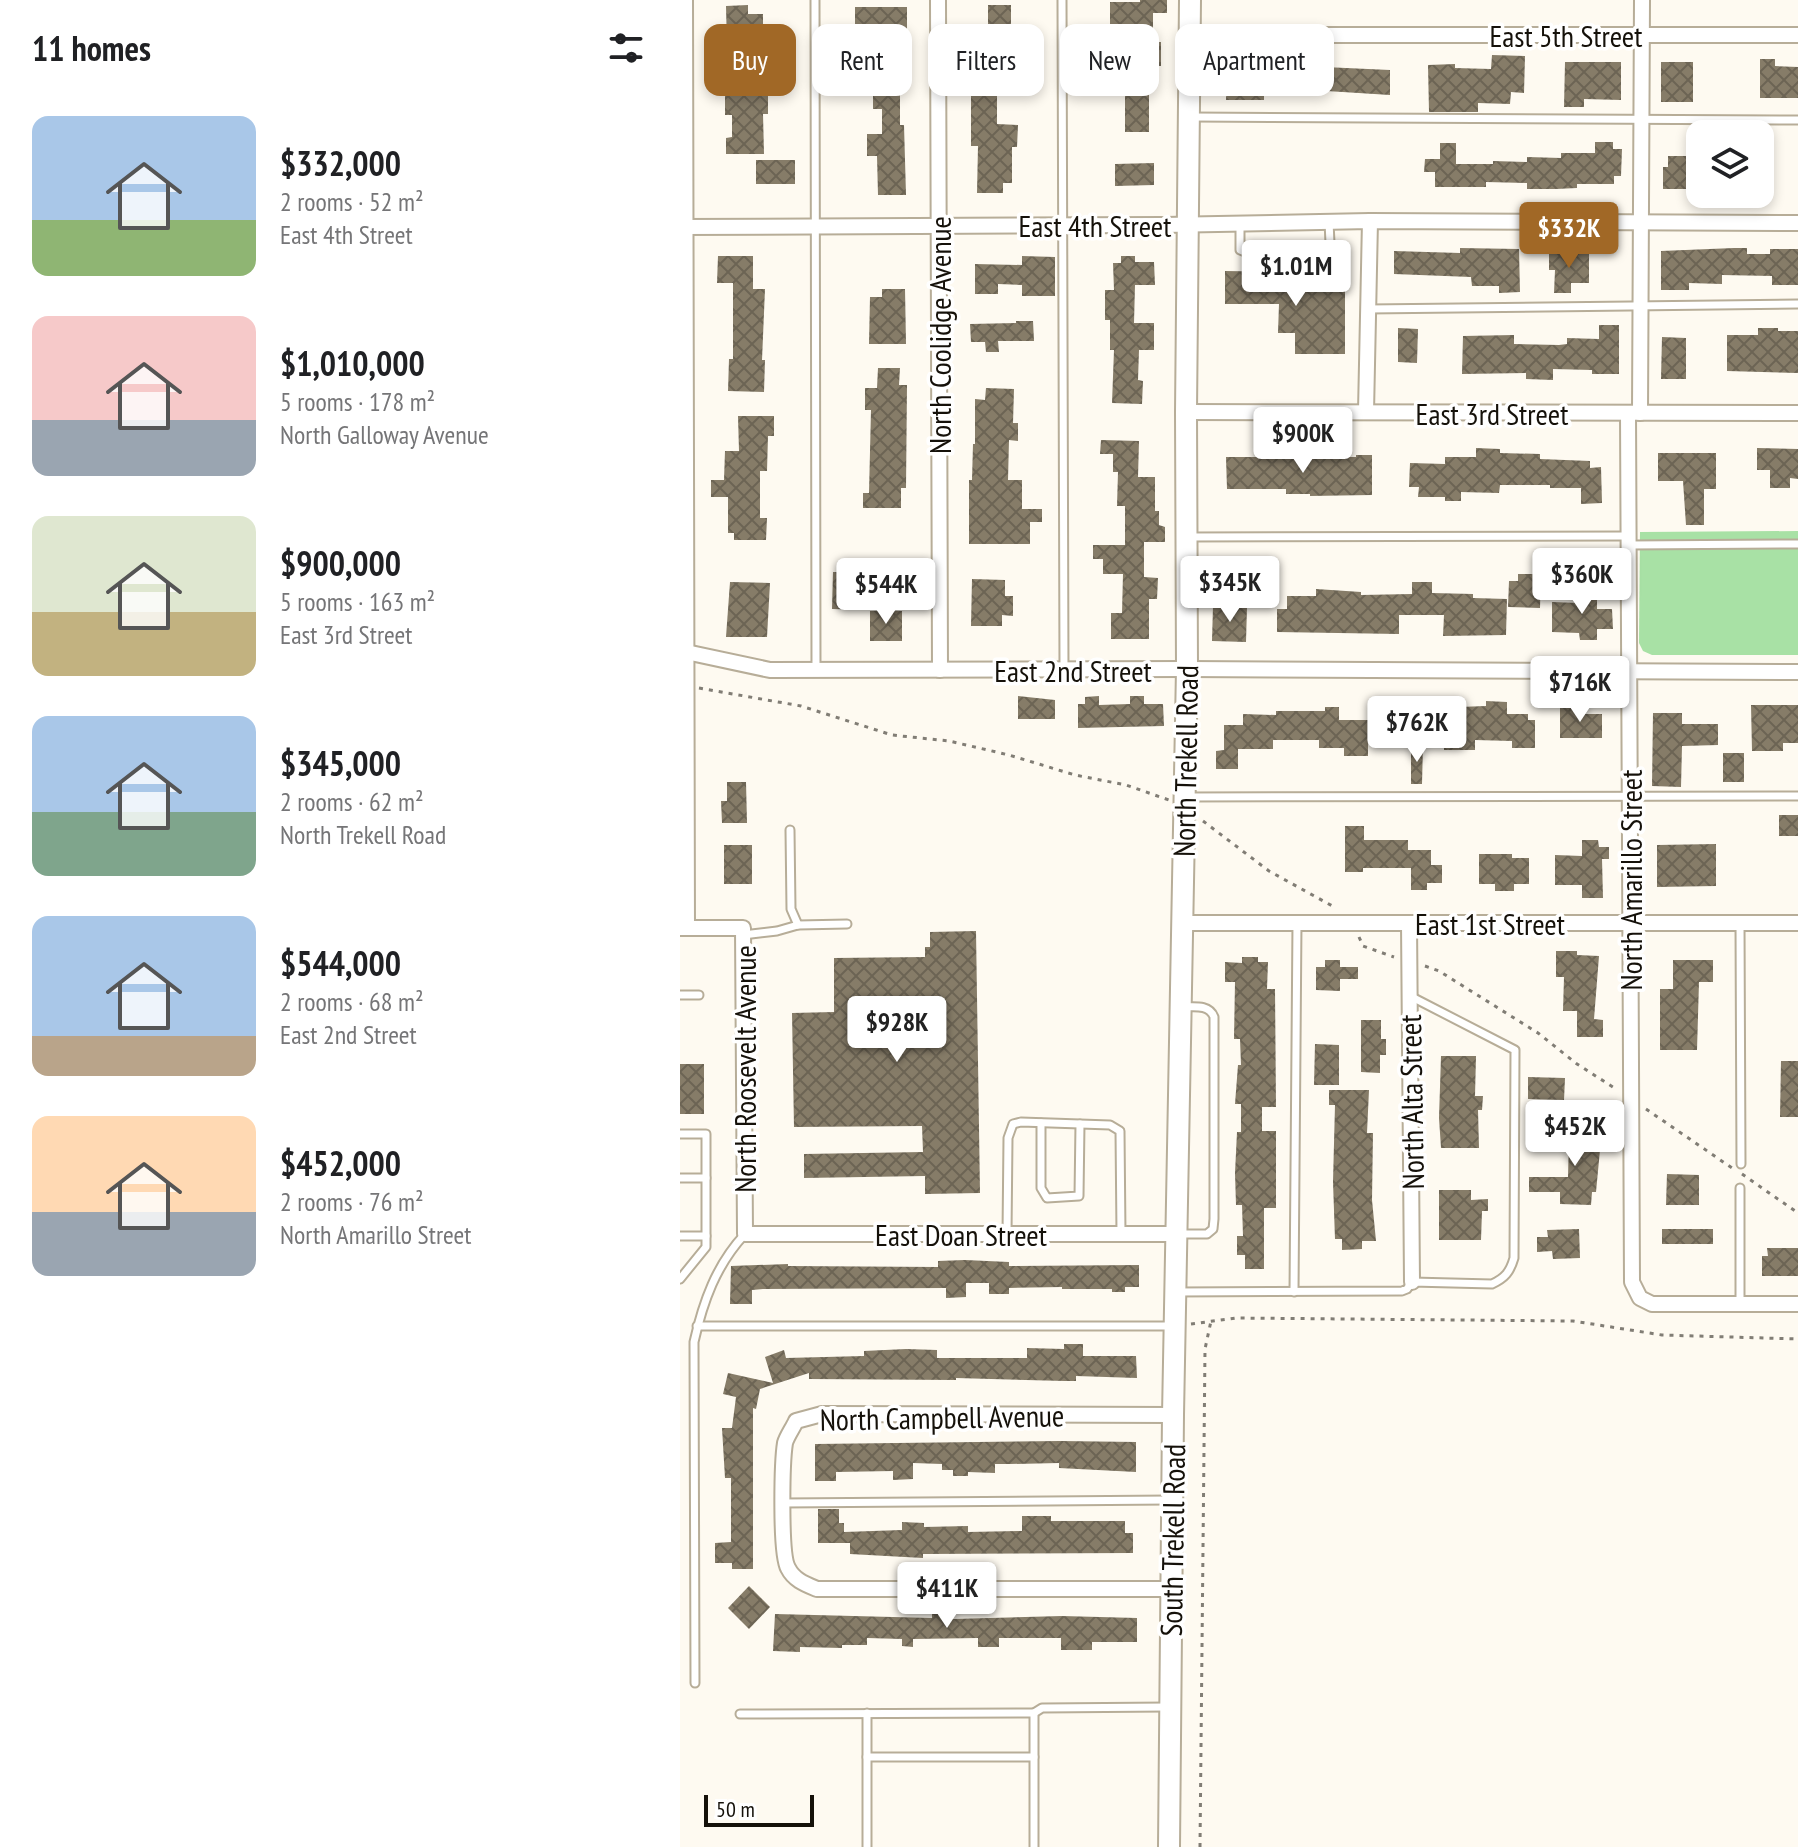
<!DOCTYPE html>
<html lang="en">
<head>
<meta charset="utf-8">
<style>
	:root { --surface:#fff; --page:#f2f2f2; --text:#202124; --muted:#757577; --accent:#a16826 }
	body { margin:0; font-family:"PT Sans Narrow",sans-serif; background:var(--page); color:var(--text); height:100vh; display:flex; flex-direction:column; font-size:30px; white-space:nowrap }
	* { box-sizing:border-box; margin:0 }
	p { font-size:26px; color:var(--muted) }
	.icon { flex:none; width:44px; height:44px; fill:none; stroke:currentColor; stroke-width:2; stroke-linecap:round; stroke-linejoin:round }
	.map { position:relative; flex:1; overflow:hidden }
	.panel { display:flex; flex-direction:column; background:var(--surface); width:680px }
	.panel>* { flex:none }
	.banner { position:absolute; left:24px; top:24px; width:760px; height:72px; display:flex; gap:16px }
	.fabs { position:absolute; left:1006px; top:120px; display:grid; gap:16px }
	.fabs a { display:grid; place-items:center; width:88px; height:88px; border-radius:16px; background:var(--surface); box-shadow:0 4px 12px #0003; font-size:40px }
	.scale { position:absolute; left:24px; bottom:20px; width:110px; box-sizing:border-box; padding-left:8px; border:4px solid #15110a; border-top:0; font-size:22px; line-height:28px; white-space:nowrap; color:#15110a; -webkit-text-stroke:6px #fff; paint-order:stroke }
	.price { position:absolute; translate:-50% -68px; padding:0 18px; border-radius:8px; background:#fff; color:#222; font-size:26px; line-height:52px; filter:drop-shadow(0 2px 4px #0008) }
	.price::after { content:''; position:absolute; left:50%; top:48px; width:24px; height:18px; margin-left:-12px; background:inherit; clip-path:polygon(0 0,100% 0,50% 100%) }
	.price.current { background:var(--accent); color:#fff }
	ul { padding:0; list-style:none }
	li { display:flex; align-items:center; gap:24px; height:200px; padding:0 32px }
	li span { display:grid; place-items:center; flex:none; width:224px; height:160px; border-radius:16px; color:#555 }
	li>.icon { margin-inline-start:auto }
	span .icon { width:96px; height:96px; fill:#fffc; stroke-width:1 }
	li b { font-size:34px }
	h2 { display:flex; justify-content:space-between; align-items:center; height:96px; padding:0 32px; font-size:34px }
	.chip { padding:0 28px; border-radius:16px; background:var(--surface); box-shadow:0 4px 12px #0003; font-size:28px; line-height:72px }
	.chip.current { background:var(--accent); color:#fff }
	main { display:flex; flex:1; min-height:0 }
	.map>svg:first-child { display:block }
	.green { fill:#a8e1a5 }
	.building { fill:url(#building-cross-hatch) }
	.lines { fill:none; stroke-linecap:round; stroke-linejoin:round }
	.lane-casing { stroke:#b7ad98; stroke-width:11 }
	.street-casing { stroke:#b7ad98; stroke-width:18 }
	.secondary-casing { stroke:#b7ad98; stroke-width:24 }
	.path { stroke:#817d75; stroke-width:3; stroke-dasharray:4 6; stroke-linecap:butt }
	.lane { stroke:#fff; stroke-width:7 }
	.street { stroke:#fff; stroke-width:14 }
	.secondary { stroke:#fff; stroke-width:20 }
	.labels { text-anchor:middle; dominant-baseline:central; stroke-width:7; stroke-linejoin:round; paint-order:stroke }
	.street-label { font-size:30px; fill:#15110a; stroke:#fff }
</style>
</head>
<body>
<main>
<section class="panel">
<h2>11 homes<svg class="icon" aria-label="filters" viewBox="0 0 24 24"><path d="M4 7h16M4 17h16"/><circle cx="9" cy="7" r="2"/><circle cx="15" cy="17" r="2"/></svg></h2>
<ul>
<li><span style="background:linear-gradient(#a9c7e8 65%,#8fb573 0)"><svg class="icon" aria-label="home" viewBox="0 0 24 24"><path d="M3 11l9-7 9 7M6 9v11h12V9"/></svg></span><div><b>$332,000</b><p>2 rooms · 52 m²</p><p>East 4th Street</p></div></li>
<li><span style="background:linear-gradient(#f6c9c9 65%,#9aa5b1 0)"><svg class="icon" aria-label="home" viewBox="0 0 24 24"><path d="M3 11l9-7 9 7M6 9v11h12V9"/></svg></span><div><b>$1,010,000</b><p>5 rooms · 178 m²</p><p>North Galloway Avenue</p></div></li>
<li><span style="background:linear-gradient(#dfe7d0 60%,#c2b280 0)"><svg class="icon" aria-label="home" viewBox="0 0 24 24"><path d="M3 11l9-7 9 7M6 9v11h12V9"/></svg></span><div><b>$900,000</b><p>5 rooms · 163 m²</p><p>East 3rd Street</p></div></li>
<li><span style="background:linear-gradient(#a9c7e8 60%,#7fa58c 0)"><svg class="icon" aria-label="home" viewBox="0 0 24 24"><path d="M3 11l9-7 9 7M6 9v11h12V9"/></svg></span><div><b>$345,000</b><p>2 rooms · 62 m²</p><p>North Trekell Road</p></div></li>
<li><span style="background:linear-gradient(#a9c7e8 75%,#b9a48a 0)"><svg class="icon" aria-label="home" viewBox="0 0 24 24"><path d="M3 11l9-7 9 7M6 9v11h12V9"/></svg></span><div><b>$544,000</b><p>2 rooms · 68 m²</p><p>East 2nd Street</p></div></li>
<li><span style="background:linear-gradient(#ffd9b3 60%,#9aa5b1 0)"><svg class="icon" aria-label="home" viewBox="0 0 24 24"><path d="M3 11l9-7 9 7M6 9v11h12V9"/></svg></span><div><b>$452,000</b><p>2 rooms · 76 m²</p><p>North Amarillo Street</p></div></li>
</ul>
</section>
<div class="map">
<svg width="1118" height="1847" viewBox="0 0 1118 1847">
	<defs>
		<pattern id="building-cross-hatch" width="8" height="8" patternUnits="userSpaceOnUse" patternTransform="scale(2)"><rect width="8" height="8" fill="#867c68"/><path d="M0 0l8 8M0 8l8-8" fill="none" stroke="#6c6454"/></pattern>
	</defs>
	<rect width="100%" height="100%" fill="#fefaf1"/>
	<!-- green -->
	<polygon class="green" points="1118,531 1118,655 972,655 963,651 959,643 960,532"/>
	<!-- building -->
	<g class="building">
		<polygon points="460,0 487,0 487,13 473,13 473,42 481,42 481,66 456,66 456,27 430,27 430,2 460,2"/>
		<polygon points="68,5 68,14 83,14 83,33 76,33 77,91 88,90 88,114 83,114 84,154 46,154 46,138 52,137 52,115 45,115 45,78 42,78 42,46 47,46 46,6"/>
		<polygon points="308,5 331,5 331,39 363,40 363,69 335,68 335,77 317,77 317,124 338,125 337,147 332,147 332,183 323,183 323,193 297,193 298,146 291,146 291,39 308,39"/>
		<polygon points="175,7 227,7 227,74 220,74 220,125 224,125 226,195 198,195 197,156 187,156 187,134 202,134 202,109 193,109 193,81 197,81 197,59 162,58 162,42 175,43"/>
		<polygon points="629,51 645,52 644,67 710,70 710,95 615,89 616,65 629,65"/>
		<polygon points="812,55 845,56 844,93 831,92 830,104 798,103 798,112 749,112 748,65 775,64 775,68 811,69"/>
		<polygon points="1080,59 1095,59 1095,66 1118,67 1118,98 1080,98"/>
		<polygon points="885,62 941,62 941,100 904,99 904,107 884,107"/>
		<rect x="981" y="62" width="32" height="40"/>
		<polygon points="547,75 584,75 584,100 546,100"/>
		<rect x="445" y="90" width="24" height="42"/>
		<polygon points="915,142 933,142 933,149 942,149 941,176 934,176 934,184 897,184 897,188 876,189 847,189 847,183 806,182 806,187 755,187 755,172 744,172 745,159 760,159 760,143 776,143 776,164 813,164 813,161 847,162 847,157 881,158 881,153 915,153"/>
		<polygon points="988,156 1011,156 1011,189 983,189 983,167 988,167"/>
		<rect x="76" y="160" width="39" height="24"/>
		<polygon points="474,163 474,185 435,186 435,164"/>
		<polygon points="780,248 839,249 840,292 819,293 819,286 792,286 791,277 714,274 714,251 780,253"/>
		<polygon points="1054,248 1067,248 1067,254 1090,254 1090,249 1118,249 1118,285 1092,285 1092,276 1042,275 1042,284 1009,283 1009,290 981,290 981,251"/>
		<polygon points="869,252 909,252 909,283 891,283 891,293 874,293 875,270 869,270"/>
		<polygon points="38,256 73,256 73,289 85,289 82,360 85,360 84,392 48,391 49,359 53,359 53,283 37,283"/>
		<polygon points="342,256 375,257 375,296 342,296 342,285 318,284 318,294 295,294 295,264 342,265"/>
		<polygon points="441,256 455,256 455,262 474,262 475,285 455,285 454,323 474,323 474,350 459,350 458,380 463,381 462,404 432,403 434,350 430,350 430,320 425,320 425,290 434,290 433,263 441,263"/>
		<polygon points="545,271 601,272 601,281 665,282 665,354 615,354 615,333 598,333 599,304 545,304"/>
		<polygon points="202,289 225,289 226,344 189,344 190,297 202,297"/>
		<polygon points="336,321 353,321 354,341 318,341 319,352 306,352 305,342 291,342 290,324 336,323"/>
		<polygon points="919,325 939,325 939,374 912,374 912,370 873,369 873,380 846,379 846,373 782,374 783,336 834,335 834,344 879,345 887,344 887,338 919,339"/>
		<polygon points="718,328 738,329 737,363 718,362"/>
		<polygon points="1078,328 1098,328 1098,331 1118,331 1118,373 1047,371 1047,335 1078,335"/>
		<polygon points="982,337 1006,338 1006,379 981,379"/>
		<polygon points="198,368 220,368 219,385 227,385 226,488 221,488 221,508 183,508 183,493 189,493 191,410 185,410 185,388 197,388"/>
		<polygon points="306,388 334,389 333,423 338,423 338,441 329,440 328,480 342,480 342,509 362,509 362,522 350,522 350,544 289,544 289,480 292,480 293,444 295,444 295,399 305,400"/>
		<polygon points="58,416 94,416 94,436 88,436 87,471 80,471 80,518 87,518 86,540 54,540 54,533 48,533 48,497 31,497 31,480 44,480 45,451 59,451"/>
		<polygon points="421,440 459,441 458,477 475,477 475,511 479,511 479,525 485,527 485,542 464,542 464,577 478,578 477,599 469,599 469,639 431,639 431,613 442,613 443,574 423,574 423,559 413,559 413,545 445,545 445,506 437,506 438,472 433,472 433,454 420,454"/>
		<polygon points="796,448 820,449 820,453 860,454 860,459 910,461 910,468 921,467 922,503 901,504 901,488 870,488 870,485 820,485 819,493 781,492 781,501 765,501 765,497 738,497 739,487 729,487 730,463 765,464 765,457 796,457"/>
		<polygon points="1077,448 1118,449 1118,479 1110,478 1110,488 1090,488 1090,470 1077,470"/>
		<polygon points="978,453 1036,453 1036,489 1024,489 1024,525 1006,525 1003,481 978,481"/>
		<polygon points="676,455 692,455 692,495 630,496 630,494 606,494 606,489 547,489 546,457 676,457"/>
		<polygon points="153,572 192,573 188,610 152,609"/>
		<polygon points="838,574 861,574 860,608 828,607 829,581 838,581"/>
		<polygon points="292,579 325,580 325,596 333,596 333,616 322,615 322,626 291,626"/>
		<polygon points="50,582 90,583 87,637 46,637"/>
		<polygon points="732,582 752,582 752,593 793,594 793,598 827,599 826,635 763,636 764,615 719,615 719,634 597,632 597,609 607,609 607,596 636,596 636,589 681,592 681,595 732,594"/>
		<polygon points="899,589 917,589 917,609 932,609 933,629 917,629 917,640 900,640 899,633 872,632 872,602 899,603"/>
		<polygon points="533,606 567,607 566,642 532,641"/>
		<rect x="190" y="611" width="32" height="30"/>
		<polygon points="338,696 375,700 375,719 338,719"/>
		<polygon points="419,696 419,705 450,704 450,696 464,696 464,704 483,704 484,726 398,728 398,704 405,704 405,697"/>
		<polygon points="806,701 827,702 827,714 848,714 848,720 855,720 855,748 832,748 832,741 795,740 795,750 764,750 764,715 779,714 779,707 806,706"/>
		<polygon points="722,702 721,738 688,738 688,756 664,756 664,748 639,748 639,740 593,740 593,749 558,749 558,769 536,769 536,751 544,750 544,725 563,725 563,714 596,715 596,711 645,711 645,707 659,707 659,720 696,720 696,703"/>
		<polygon points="1071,705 1118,705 1118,743 1103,743 1103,751 1072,751"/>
		<polygon points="880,708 899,708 899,714 922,714 922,738 880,738"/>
		<polygon points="973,713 1002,713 1002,724 1038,724 1038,745 1002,746 1001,787 972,786"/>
		<polygon points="731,745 743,745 742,784 731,784"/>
		<rect x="1043" y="753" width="21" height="29"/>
		<polygon points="47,782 66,782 67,823 42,823 41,801 47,801"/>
		<rect x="1099" y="815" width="19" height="21"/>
		<polygon points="665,826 684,826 684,840 728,840 728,850 751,850 751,865 762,865 762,883 747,883 747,890 731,890 731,868 683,868 683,872 665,872"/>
		<polygon points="902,840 918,840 919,847 929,847 929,859 922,859 923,898 902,898 902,885 875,885 875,855 902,856"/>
		<polygon points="1036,844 1036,886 977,887 977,845"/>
		<rect x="44" y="845" width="28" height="39"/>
		<polygon points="799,854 832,854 832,858 849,858 849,884 834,884 834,891 815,891 815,884 799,884"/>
		<polygon points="296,931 300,1193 245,1194 245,1176 124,1178 124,1154 243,1152 242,1126 114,1127 112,1013 154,1012 154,958 245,957 245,947 250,947 250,932"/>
		<polygon points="876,951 897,951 897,955 919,956 914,1019 923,1020 923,1037 897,1037 897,1011 883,1011 884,977 876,977"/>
		<polygon points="562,957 578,957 578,962 588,962 587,989 595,989 596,1107 582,1107 582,1131 596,1131 596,1208 584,1208 584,1269 565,1269 565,1255 557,1255 557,1236 563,1236 562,1205 556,1205 555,1173 557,1132 561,1132 561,1104 555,1104 558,1065 561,1065 560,1039 554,1039 555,982 545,982 545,962 562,963"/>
		<polygon points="645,960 660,960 660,967 678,967 678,979 660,979 660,991 636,990 636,967 645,967"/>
		<polygon points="993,960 1033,960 1033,982 1019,982 1017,1050 980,1050 980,989 993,989"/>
		<polygon points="681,1020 701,1020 701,1039 706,1039 706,1055 700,1055 700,1073 681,1072"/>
		<polygon points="635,1044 659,1045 659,1085 634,1085"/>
		<polygon points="761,1056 796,1056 795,1096 803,1096 802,1110 798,1110 799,1148 761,1148 759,1118"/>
		<polygon points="1101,1061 1118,1061 1118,1117 1100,1117"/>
		<rect x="0" y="1064" width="24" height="50"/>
		<polygon points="848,1077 885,1078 884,1100 848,1099"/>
		<polygon points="649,1090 689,1090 687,1133 693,1133 692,1200 696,1241 682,1241 682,1249 662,1250 662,1239 655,1239 653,1182 655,1105 649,1105"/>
		<polygon points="901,1122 915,1122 916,1150 920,1150 916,1192 912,1192 911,1205 880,1204 880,1192 849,1192 849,1177 888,1177 889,1139 881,1139 881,1126 901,1125"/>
		<polygon points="987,1174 1019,1175 1019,1205 986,1205"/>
		<polygon points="759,1190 791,1190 791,1200 808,1199 808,1211 802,1211 801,1240 759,1240"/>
		<polygon points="899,1229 900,1258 873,1259 872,1251 857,1252 857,1237 868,1237 867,1230"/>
		<rect x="982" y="1229" width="51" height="15"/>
		<polygon points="1087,1248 1118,1248 1118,1276 1082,1276 1082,1256 1088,1256"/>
		<polygon points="285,1260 329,1262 329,1266 459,1265 459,1287 445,1287 445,1292 432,1292 432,1289 382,1289 382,1287 329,1288 329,1294 309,1294 309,1283 286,1283 286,1297 266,1298 266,1288 83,1289 72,1290 72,1304 50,1304 51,1266 108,1264 108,1266 258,1267 258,1261"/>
		<polygon points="384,1344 403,1344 403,1356 456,1356 457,1378 396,1376 396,1381 385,1381 276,1378 276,1380 129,1379 129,1373 80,1389 76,1409 73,1408 73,1569 52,1569 52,1563 35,1563 35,1543 51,1542 51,1478 45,1478 42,1428 52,1428 56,1397 43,1394 48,1373 93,1383 85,1357 104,1350 106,1358 184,1356 184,1351 226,1349 257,1350 257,1358 347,1358 347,1348 384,1349"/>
		<polygon points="380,1441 456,1442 456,1472 379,1468 379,1463 330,1464 315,1464 315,1473 288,1472 288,1476 273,1476 273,1470 262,1470 262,1464 233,1463 233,1479 213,1480 213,1471 156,1472 156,1481 135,1481 135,1444"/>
		<polygon points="138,1509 159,1509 159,1523 164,1523 164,1532 222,1530 222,1522 244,1523 244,1527 288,1526 288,1532 342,1531 342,1516 371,1516 371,1521 445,1521 445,1533 453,1533 453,1553 243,1554 243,1558 170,1554 170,1543 138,1543"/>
		<polygon points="69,1586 90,1607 69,1629 48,1608"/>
		<polygon points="252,1610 273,1610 273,1619 382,1616 457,1618 457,1642 412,1642 412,1650 381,1650 381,1638 319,1638 319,1647 298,1647 298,1638 233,1639 233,1647 222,1646 222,1639 187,1638 187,1645 162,1645 162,1648 120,1647 120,1652 93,1651 95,1614 252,1618"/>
	</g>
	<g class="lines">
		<!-- lane casing -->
		<g class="lane-casing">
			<g id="lane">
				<polyline points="135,0 136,670"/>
				<polyline points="382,0 384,670"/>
				<polyline points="511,117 1118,120"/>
				<polyline points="560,224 560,250 577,257 644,254 650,243 649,222"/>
				<polyline points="688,309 1118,304"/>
				<polyline points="509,537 948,536"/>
				<polyline points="949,545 1118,544"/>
				<polyline points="507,797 1118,796"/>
				<polyline points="110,830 111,909 118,925"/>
				<polyline points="1060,923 1061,1164"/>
				<polyline points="63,935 97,931 118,925 167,924"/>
				<polyline points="0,995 19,995"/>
				<polyline points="361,1123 361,1188 367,1198 399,1196 400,1124"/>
				<polyline points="0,1134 26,1134 26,1247 0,1279"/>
				<polyline points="0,1178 26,1178"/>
				<polyline points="1060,1188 1060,1304"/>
				<polyline points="327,1234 328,1138 333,1124 341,1122 430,1125 440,1131 441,1234"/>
				<path d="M 500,1234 L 527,1234 L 533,1229 L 534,1219 L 534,1017 C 529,1004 514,1007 502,1007"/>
				<polyline points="0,1236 26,1236"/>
				<path d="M 497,1292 L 722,1291 L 727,1289 L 732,1282 L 812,1284 C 825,1278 830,1272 834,1258 L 835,1050 L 730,996"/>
				<polyline points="614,1292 617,923"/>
				<polyline points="17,1326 493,1326"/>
				<polyline points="103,1503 490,1500"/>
				<path d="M 15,1683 L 14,1342 C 23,1302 36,1265 65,1234"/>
				<polyline points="187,1713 187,1757"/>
				<polyline points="354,1713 362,1708 488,1707"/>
				<polyline points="60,1714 354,1713 354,1847"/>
				<polyline points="187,1847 187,1757 354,1757"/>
			</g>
		</g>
		<!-- street casing -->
		<g class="street-casing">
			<g id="street">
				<polyline points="5,0 7,928"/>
				<polyline points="258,0 260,670"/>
				<polyline points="511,35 1118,35"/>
				<polyline points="0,227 484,225 690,221 1118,223"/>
				<polyline points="506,412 1118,413"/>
				<polyline points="686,412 690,221"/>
				<polyline points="948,413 952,1282 960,1298 972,1304 1118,1304"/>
				<polyline points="960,413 962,0"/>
				<polyline points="6,652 90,670 507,669 1118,672"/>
				<polyline points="501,923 1118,923"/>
				<polyline points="729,923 732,1282"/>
				<polyline points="0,928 63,928 65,1234 497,1234"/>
				<path d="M 492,1589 L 137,1589 C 125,1584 114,1580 108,1568 C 100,1554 102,1462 105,1443 C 107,1436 113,1428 116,1421 L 142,1414 L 493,1415"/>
			</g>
		</g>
		<!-- secondary casing -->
		<g class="secondary-casing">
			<polyline id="secondary" points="489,1847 493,1415 507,669 506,412 510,0"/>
		</g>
		<!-- path -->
		<g class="path">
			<polyline points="19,688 121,706 212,735 269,741 329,755 395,775 446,785 489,800"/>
			<polyline points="523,821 589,871 656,908"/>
			<polyline points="679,937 683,946 714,957"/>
			<polyline points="745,966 759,971 858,1033 897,1064 936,1089"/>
			<polyline points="966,1109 1052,1168"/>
			<polyline points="1062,1174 1118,1213"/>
			<polyline points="511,1324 556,1318 893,1321 982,1335 1118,1339"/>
			<polyline points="520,1847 525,1349 531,1321"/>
		</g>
		<!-- lane -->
		<use href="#lane" class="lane"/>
		<!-- street -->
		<use href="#street" class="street"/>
		<!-- secondary -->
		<use href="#secondary" class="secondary"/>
	</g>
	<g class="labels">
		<!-- street labels -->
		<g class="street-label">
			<text x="886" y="35">East 5th Street</text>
			<text x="415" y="225">East 4th Street</text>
			<text transform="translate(259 335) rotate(-90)">North Coolidge Avenue</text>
			<text x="812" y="413">East 3rd Street</text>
			<text x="393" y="670">East 2nd Street</text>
			<text transform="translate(505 761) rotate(-89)">North Trekell Road</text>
			<text transform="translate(950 880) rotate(-90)">North Amarillo Street</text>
			<text x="810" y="923">East 1st Street</text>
			<text transform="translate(64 1069) rotate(-90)">North Roosevelt Avenue</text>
			<text transform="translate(731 1102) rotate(-91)">North Alta Street</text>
			<text x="281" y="1234">East Doan Street</text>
			<text transform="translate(262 1417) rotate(-1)">North Campbell Avenue</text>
			<text transform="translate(492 1540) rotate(-89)">South Trekell Road</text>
		</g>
	</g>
</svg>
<div class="fabs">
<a><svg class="icon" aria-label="layers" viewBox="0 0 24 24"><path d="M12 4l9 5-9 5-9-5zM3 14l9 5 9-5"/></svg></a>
</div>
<div class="scale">50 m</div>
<b class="price current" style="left:889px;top:270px">$332K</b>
<b class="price" style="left:616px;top:308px">$1.01M</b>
<b class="price" style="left:623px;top:475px">$900K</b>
<b class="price" style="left:902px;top:616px">$360K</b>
<b class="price" style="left:550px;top:624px">$345K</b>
<b class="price" style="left:206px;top:626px">$544K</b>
<b class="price" style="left:900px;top:724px">$716K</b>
<b class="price" style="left:737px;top:764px">$762K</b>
<b class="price" style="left:217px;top:1064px">$928K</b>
<b class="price" style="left:895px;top:1168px">$452K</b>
<b class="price" style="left:267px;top:1630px">$411K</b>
<div class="banner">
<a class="chip current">Buy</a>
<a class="chip">Rent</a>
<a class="chip">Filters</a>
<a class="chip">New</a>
<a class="chip">Apartment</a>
</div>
</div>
</main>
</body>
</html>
